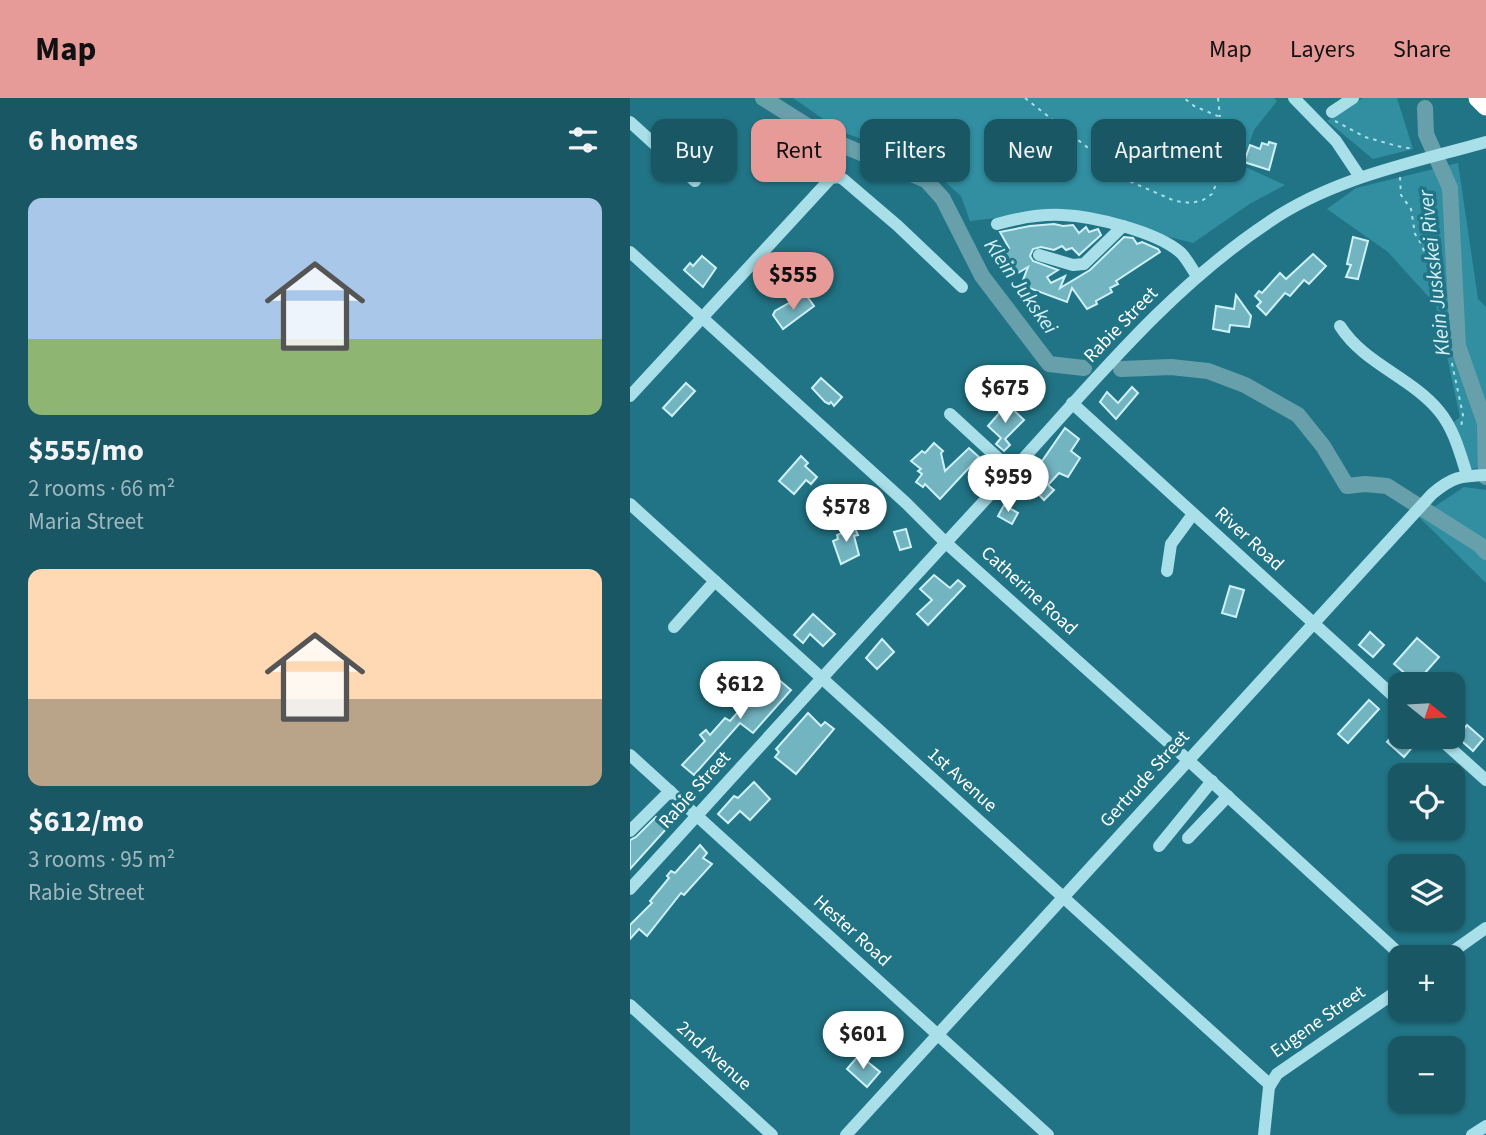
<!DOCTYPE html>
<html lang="en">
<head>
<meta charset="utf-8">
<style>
	:root { --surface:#195764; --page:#225d6a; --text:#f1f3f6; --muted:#9fb8bf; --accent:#e69b98 }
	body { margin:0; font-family:"Source Sans 3",sans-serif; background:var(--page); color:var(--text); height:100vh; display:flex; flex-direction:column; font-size:26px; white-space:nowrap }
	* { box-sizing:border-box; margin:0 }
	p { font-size:23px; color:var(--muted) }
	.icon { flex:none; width:38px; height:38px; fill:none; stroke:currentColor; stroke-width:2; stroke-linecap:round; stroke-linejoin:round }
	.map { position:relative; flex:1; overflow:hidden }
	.sheet { display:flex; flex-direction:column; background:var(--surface); width:630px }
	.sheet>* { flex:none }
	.banner { position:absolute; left:21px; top:21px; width:665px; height:63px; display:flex; gap:14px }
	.needle { width:46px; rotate:108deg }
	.fabs { position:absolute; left:758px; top:574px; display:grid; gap:14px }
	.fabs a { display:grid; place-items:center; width:77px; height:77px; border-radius:14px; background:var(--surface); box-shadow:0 2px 5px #0004; font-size:35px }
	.price { position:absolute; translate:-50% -60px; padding:0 16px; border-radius:24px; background:#fff; color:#222; font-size:23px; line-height:46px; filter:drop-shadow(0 2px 4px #0008) }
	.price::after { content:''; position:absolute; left:50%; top:42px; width:21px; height:16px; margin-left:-10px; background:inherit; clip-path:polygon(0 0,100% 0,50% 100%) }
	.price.selected { background:var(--accent); color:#111 }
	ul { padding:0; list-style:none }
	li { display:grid; align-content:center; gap:14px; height:371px; padding:0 28px }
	li span { display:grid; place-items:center; height:217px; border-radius:14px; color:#555 }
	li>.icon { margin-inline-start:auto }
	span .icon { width:126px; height:126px; fill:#fffc; stroke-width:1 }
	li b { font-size:30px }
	h2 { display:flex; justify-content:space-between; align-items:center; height:84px; padding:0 28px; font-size:30px }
	.tag { padding:0 24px; border-radius:14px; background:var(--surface); box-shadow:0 2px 5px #0004; font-size:24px; line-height:63px }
	.tag.selected { background:var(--accent); color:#111 }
	header { display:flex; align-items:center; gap:42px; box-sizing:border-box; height:98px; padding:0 35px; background:var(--accent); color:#111 }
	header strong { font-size:33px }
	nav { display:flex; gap:38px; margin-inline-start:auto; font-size:24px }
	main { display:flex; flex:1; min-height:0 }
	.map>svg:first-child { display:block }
	.green { fill:#318fa1 }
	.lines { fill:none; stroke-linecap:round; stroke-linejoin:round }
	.river { stroke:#67a0ab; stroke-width:16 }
	.building { fill:#72b4c0; stroke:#cef1f7; stroke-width:2 }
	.path { stroke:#a9dfe9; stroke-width:2; stroke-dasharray:3.5 5; stroke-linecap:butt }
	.minor { stroke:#a9dfe9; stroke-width:12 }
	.highway { stroke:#fff; stroke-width:19 }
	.labels { text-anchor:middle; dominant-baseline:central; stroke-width:7; stroke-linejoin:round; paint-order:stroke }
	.street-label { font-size:19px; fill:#fff; stroke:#217485 }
	.water-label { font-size:21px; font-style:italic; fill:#d3f1f7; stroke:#217485 }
</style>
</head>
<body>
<header>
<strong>Map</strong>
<nav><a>Map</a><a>Layers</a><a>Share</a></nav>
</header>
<main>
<section class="sheet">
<h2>6 homes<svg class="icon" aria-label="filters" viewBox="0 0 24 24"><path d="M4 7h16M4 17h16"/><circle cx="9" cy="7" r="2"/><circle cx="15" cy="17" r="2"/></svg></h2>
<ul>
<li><span style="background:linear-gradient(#a9c7e8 65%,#8fb573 0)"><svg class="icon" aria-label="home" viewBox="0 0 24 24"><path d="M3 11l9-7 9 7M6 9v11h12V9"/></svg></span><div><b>$555/mo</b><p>2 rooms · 66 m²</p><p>Maria Street</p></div></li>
<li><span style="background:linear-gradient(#ffd9b3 60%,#b9a48a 0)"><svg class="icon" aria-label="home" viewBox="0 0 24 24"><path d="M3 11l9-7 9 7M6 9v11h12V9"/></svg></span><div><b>$612/mo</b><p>3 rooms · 95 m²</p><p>Rabie Street</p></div></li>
</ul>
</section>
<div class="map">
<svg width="856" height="1037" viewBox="0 0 856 1037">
	<rect width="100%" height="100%" fill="#217485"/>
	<!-- green -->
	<g class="green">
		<polygon points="163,0 644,0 647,3 624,32 611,67 655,87 621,105 563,145 482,124 428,113 340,123 331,98 303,73 274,56 212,34"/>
		<polygon points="733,0 767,0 783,51 743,61 697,23"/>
		<polygon points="828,65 848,201 856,209 856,369 841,371 824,324 830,319 806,207 758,154 697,111 726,90"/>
		<polygon points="834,389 856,392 856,485 789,419"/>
	</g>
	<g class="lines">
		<!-- river -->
		<g class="river">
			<polyline points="133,0 198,41 296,82 313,101 352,178 419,266 454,270"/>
			<polyline points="795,10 796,36 820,90 828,248 855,325 856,379"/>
			<polyline points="491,271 541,269 578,273 615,287 668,317 693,348 717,388 735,386 757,388 850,447 856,454"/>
		</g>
	</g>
	<!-- building -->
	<g class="building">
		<polygon points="639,44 646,46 639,72 614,64 620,47 630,51 632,45 638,47"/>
		<polygon points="424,126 433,128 443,127 449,135 456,129 459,134 468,131 471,137 449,157 442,150 436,152 432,148 424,152 411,149 403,151 400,158 403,163 428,172 417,179 421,185 435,178 430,190 460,172 494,139 503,140 507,146 512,144 528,151 530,154 486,183 488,186 480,190 482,194 466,203 467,206 457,211 442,190 437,204 391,187 398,169 383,178 370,156 379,150 370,134 400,128"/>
		<polygon points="723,139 738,143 728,181 716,179 721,167 717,166"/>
		<polygon points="683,156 696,168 679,186 674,182 660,198 655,195 636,217 627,208 631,204 625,198 629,193 632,195 650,175 656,181"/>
		<polygon points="72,158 86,170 73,189 54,172 60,165 63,168"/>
		<polygon points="176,197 184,208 153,231 143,217 145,213 159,205 161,207"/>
		<polygon points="606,197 621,218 619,229 600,227 599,234 583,231 586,208 604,211"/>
		<polygon points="191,280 212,299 204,308 201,304 199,306 195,304 182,290"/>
		<polygon points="56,285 65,293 42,318 33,310"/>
		<polygon points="502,289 508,295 486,321 470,304 477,294 488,305"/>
		<polygon points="377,306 394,322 375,341 380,347 374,353 366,346 371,340 358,328"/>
		<polygon points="435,330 449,341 441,353 450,360 438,379 429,375 418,387 424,392 414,402 393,380 409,361 412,363"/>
		<polygon points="304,345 313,353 311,355 315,373 339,350 349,359 310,401 295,386 293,389 286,384 292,376 288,373 291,371 281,363 292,353 295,355"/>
		<polygon points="171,358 178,365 175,368 187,379 181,386 176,382 164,396 149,383"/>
		<polygon points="374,407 388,415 382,426 368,418"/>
		<polygon points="217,424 220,432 225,430 228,437 224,438 229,457 211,466 203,443 208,441 207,437 212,435 210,431"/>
		<polygon points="276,431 281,449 270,452 264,434"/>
		<polygon points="304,477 320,490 328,482 335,488 298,527 287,516 302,502 290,491"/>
		<polygon points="600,488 614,492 606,519 592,515"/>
		<polygon points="183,516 205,536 193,548 180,536 173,545 164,537"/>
		<polygon points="740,534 754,547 743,559 729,547"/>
		<polygon points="787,540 809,559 786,585 764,566"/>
		<polygon points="252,541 264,554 247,571 236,560"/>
		<polygon points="142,576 161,592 123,635 110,625 64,677 52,667 75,643 70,637 76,632 80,637 95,620 100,623"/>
		<polygon points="739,602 749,611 718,645 708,636"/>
		<polygon points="178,615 191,628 195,624 204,631 166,676 145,659 149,654 146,651"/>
		<polygon points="837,627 853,641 843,653 827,639"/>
		<polygon points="770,628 770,639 778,639 786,645 774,659 757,644"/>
		<polygon points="124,684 140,701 120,722 110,713 98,725 88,716 104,698 108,700"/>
		<polygon points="26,719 37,730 0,771 0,742 6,739"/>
		<polygon points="70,747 77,755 73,760 82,766 54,797 51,795 17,838 9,831 0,841 0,827 22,805 20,803 39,780 37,778 41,773 45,775"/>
		<polygon points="229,957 250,974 237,989 217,971"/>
	</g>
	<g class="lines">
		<!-- path -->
		<g class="path">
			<polyline points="395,0 467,57 482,62 499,83 545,103 561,105 573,102 582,96 591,74 596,46 594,26 590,19 564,8 554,0"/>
			<polyline points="588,0 590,19"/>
			<polyline points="705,23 735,39 767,48 783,51"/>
			<polyline points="770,79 771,97 781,111 785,136 792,147 807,195 833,317 831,329"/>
		</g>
		<!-- minor -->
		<g class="minor">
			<polyline points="664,0 706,43 730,79"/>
			<polyline points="702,14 723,0"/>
			<polyline points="0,24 65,83"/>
			<path d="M 367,126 C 388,120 409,116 432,117 C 463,118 528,134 551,155 C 557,161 562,171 567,178"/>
			<polyline points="0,154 276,405 315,444 558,662 773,859"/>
			<polyline points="409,157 443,167 454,166 493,128"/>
			<path d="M 710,228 C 734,266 781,279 809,313 C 824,331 830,355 837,377"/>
			<polyline points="0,298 201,80 208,79 213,81 268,128 332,189"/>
			<polyline points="442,305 770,604"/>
			<polyline points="320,316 382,373"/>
			<polyline points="0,406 639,986"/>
			<polyline points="537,473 541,446 563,416"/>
			<polyline points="44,529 85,483"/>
			<polyline points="808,639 856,682"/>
			<polyline points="0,657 418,1037"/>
			<polyline points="0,733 40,693"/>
			<polyline points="558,740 598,698"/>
			<polyline points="529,748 582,683"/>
			<path d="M 0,791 C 127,652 253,512 381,374 C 462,286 538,191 639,124 C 703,80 782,65 856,44"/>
			<polyline points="815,859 856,830"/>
			<polyline points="0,907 142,1037"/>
			<path d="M 216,1037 L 802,396 C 822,379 830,378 856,377"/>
			<polyline points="634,1037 639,989 647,976 770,891"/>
			<polyline points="842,1037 856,1028"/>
		</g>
		<!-- highway -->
		<polyline class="highway" points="848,0 856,8"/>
	</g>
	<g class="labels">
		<!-- street labels -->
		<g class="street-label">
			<text transform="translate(491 227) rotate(-46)">Rabie Street</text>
			<text transform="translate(619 441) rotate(42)">River Road</text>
			<text transform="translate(399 493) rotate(42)">Catherine Road</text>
			<text transform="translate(515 681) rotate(-48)">Gertrude Street</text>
			<text transform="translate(332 682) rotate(42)">1st Avenue</text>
			<text transform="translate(65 692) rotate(-48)">Rabie Street</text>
			<text transform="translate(222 833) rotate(42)">Hester Road</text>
			<text transform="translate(688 924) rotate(-35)">Eugene Street</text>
			<text transform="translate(84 958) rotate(42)">2nd Avenue</text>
		</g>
		<!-- water labels -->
		<g class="water-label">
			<text transform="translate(804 175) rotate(-96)">Klein Juskskei River</text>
			<text transform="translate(391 188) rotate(55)">Klein Jukskei</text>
		</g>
	</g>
</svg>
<div class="fabs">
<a><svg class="needle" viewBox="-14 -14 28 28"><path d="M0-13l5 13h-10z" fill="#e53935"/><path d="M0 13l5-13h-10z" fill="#9fb8bf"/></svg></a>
<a><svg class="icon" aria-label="locate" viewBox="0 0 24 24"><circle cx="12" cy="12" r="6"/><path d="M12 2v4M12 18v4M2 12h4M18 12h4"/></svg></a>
<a><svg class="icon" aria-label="layers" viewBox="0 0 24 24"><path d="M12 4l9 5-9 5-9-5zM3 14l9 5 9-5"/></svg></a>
<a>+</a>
<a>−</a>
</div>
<b class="price selected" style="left:163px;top:214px">$555</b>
<b class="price" style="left:375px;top:327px">$675</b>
<b class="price" style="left:378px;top:416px">$959</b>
<b class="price" style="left:216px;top:446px">$578</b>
<b class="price" style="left:110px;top:623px">$612</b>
<b class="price" style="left:233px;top:973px">$601</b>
<div class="banner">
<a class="tag">Buy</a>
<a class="tag selected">Rent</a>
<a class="tag">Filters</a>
<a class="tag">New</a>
<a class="tag">Apartment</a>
</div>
</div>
</main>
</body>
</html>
